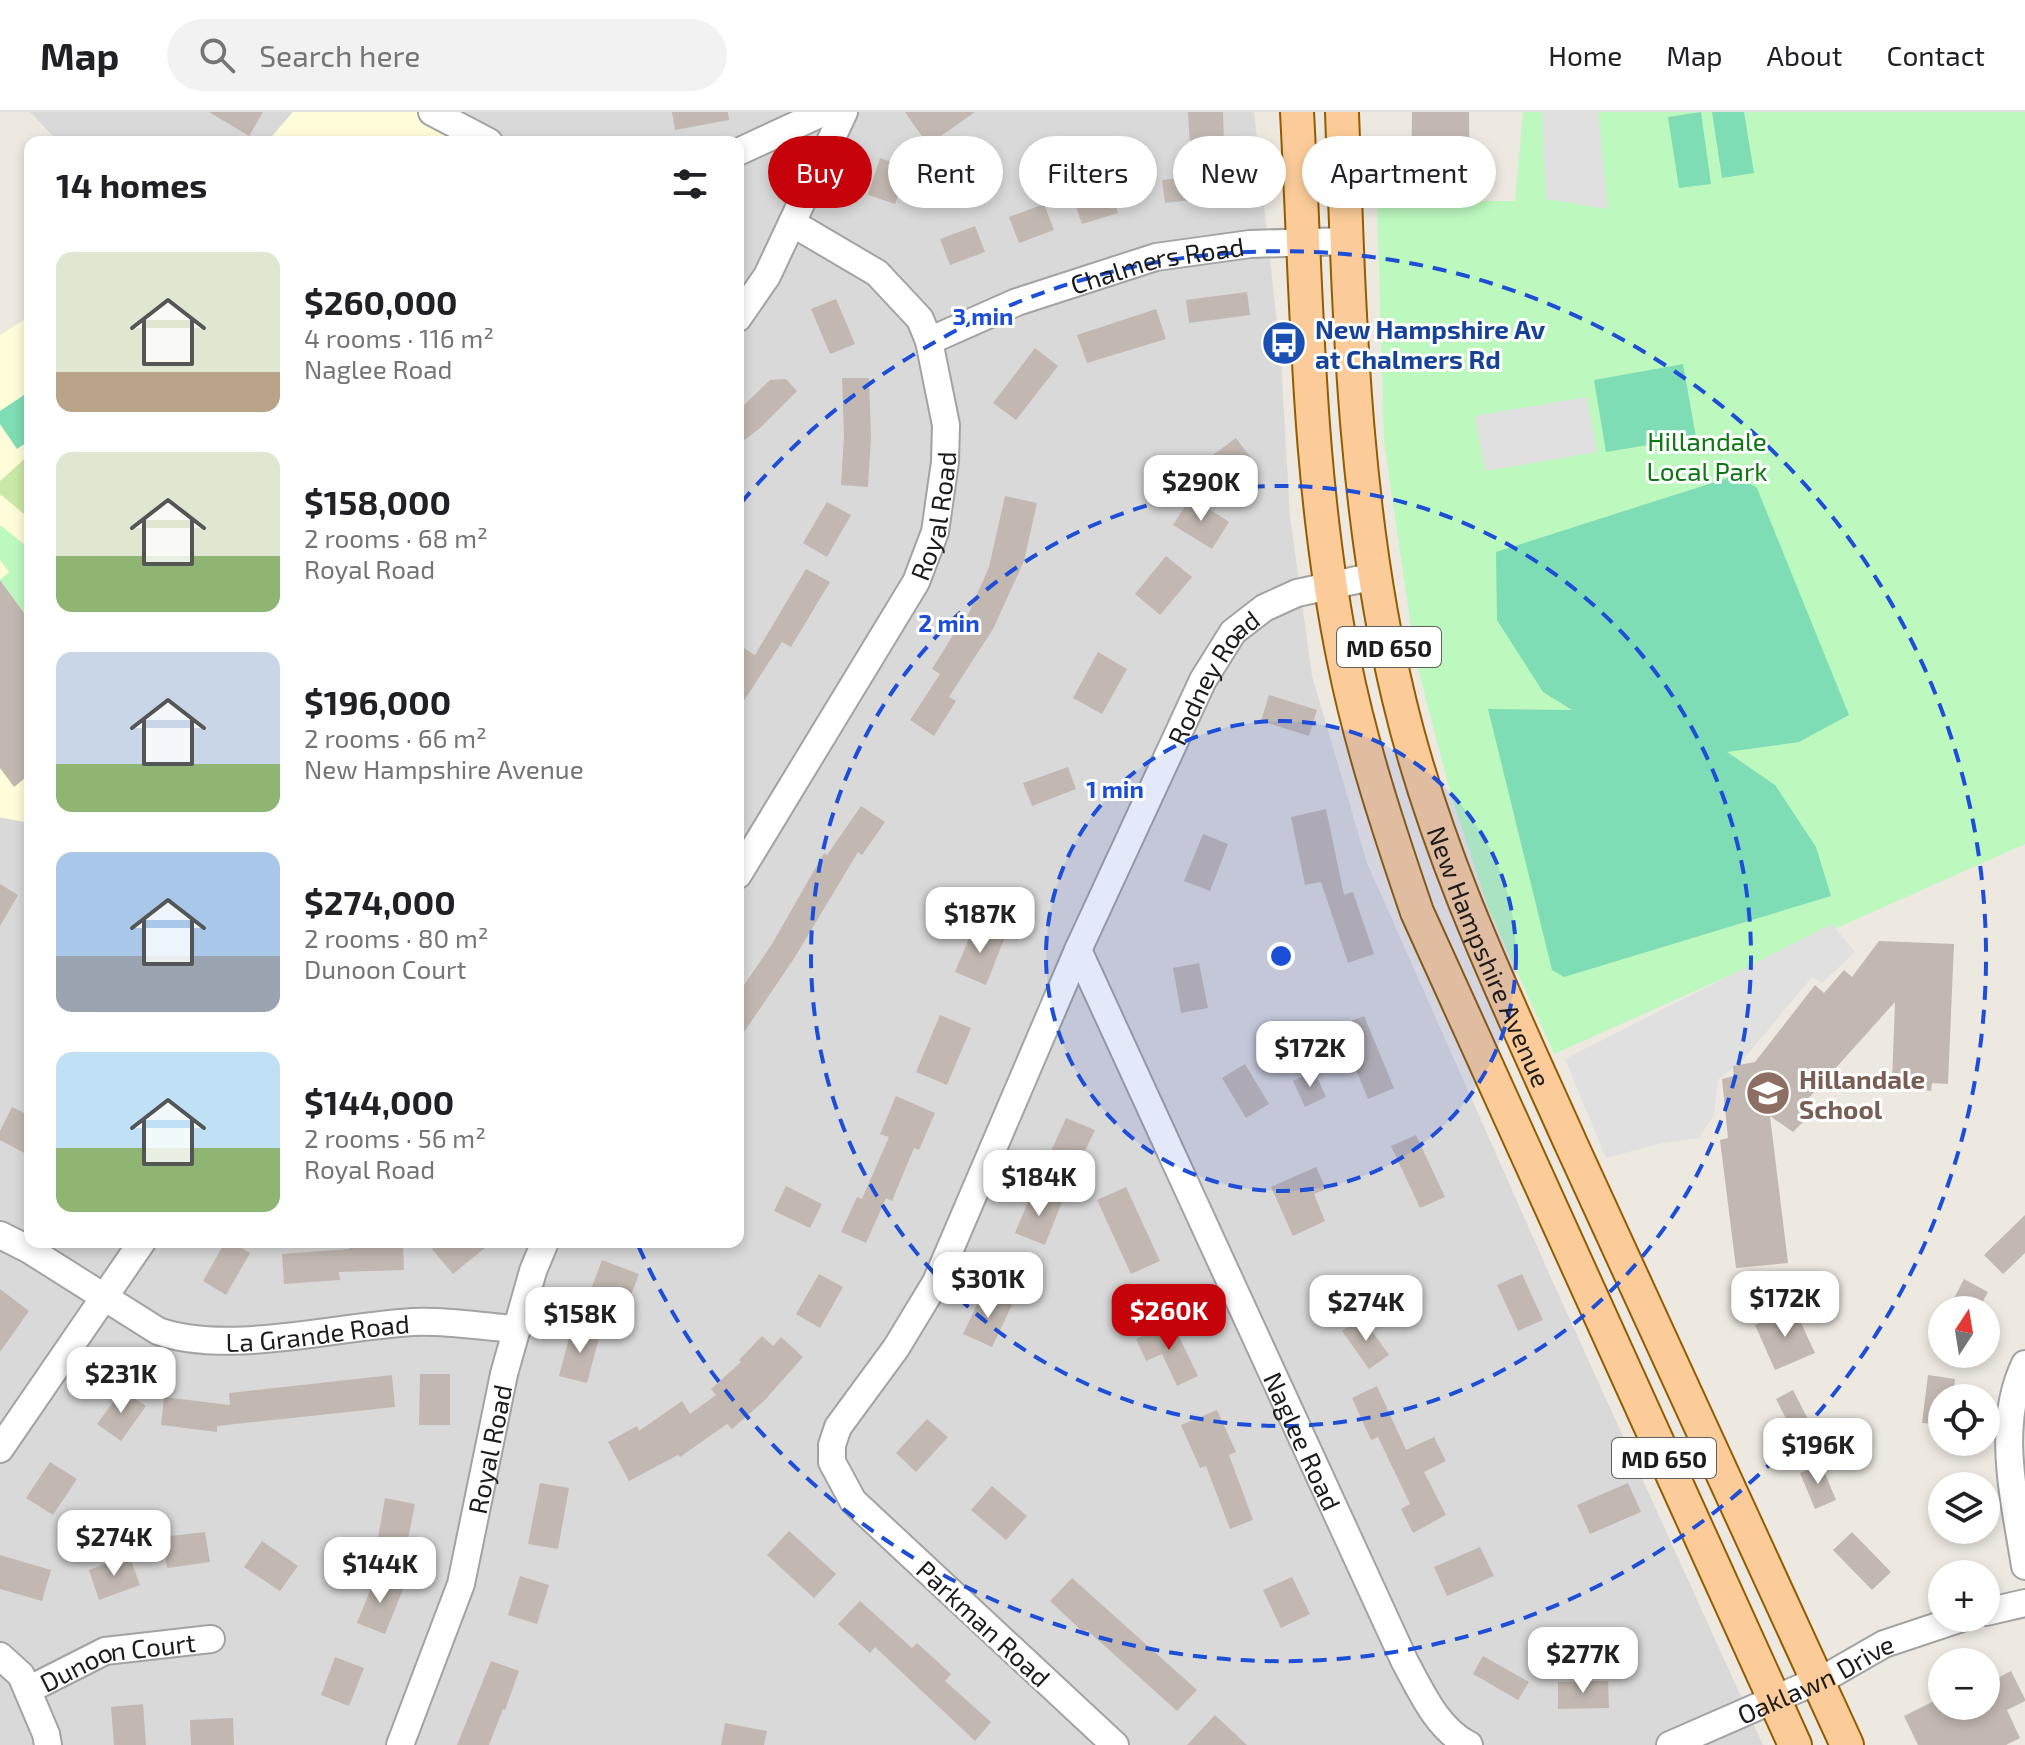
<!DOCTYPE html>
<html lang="en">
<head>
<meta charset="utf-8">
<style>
	:root { --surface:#fff; --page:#f2f2f2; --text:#202124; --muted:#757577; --line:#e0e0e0; --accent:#c6020a }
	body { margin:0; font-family:"Exo 2",sans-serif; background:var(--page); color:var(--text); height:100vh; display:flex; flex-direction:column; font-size:30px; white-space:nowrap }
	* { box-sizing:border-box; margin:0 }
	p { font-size:26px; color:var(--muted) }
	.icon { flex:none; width:44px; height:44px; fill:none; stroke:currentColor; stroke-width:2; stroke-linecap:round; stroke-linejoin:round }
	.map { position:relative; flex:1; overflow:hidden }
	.panel { position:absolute; left:24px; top:24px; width:720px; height:1112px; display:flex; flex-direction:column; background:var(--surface); border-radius:16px; box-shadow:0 4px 12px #0003 }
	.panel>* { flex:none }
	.top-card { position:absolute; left:768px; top:24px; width:760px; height:72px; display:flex; gap:16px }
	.needle { width:52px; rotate:12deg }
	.buttons { position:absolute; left:1928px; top:1184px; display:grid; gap:16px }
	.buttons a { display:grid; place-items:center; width:72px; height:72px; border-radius:50%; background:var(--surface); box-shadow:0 4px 12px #0003; font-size:40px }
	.price { position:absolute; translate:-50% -68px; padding:0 18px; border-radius:16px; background:#fff; color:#222; font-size:26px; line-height:52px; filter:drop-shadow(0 2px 4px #0008) }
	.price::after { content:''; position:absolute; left:50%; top:48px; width:24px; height:18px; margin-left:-12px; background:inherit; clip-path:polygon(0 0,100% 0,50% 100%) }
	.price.current { background:var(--accent); color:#fff }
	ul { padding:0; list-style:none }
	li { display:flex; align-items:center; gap:24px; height:200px; padding:0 32px }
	li span { display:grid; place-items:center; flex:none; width:224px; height:160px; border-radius:16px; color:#555 }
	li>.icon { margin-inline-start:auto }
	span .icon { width:96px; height:96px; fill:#fffc; stroke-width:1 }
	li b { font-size:34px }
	h2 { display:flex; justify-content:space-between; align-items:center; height:96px; padding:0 32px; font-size:34px }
	.tag { padding:0 28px; border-radius:36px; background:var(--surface); box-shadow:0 4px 12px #0003; font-size:28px; line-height:72px }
	.tag.current { background:var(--accent); color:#fff }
	header { display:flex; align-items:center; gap:48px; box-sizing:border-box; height:112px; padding:0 40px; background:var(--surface); border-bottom:2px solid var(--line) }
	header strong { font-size:38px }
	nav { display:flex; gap:44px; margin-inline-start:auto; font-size:28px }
	.search { width:560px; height:72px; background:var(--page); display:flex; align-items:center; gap:20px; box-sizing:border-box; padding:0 28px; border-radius:44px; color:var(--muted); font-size:30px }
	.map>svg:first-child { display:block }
	.residential { fill:#dad9d9 }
	.education { fill:#fffdd9 }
	.grass { fill:#cae8a7 }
	.park { fill:#bdf9bf }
	.pitch { fill:#7fddb5 }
	.parking { fill:#e0e0e0 }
	.building { fill:#c2b8b1 }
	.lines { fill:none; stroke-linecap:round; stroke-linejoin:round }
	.minor-casing { stroke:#a3a3a3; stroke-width:30 }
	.major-casing { stroke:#935c01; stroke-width:36 }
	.minor { stroke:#fff; stroke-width:26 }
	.major { stroke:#fbcc99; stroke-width:32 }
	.ring { fill:none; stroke:#1d4ed8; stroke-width:4; stroke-dasharray:14 10 }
	.labels { text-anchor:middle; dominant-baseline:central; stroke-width:6; stroke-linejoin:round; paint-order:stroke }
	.shield { fill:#fff; stroke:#606060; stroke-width:2 }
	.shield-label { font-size:24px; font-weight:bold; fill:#1c1c1c }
	.street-label { font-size:26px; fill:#1c1c1c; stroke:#fff }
	.transit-label { font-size:26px; font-weight:bold; fill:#164399; stroke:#fff; text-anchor:start }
	.park-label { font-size:26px; fill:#0c7810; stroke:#fff }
	.education-label { font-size:26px; font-weight:bold; fill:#785e54; stroke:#fff; text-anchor:start }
	.centre { fill:#1d4ed8; stroke:#fff; stroke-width:4 }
	.ring-label { font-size:24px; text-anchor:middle; font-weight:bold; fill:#1d4ed8; stroke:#fff; stroke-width:6; stroke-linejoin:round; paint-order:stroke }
</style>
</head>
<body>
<header>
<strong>Map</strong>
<div class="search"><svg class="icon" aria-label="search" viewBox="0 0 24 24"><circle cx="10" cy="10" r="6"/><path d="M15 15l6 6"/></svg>Search here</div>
<nav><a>Home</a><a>Map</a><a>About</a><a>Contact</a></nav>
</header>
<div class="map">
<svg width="2025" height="1633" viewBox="0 0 2025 1633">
	<rect width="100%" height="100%" fill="#ede9e1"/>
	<!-- residential -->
	<g class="residential">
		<polygon points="30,0 293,0 267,30 59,30"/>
		<polygon points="421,0 1254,0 1281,249 1290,404 1312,564 1367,751 1552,1168 1763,1633 0,1633 0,706 30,711 30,1130 738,1130 738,30 482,30"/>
	</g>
	<!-- education -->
	<g class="education">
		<polygon points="293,0 421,0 482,30 267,30"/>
		<polygon points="30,204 30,711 0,705 0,223"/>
	</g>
	<!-- grass -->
	<polygon class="grass" points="30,342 30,407 0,382 0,369"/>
	<!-- park -->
	<g class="park">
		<polygon points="1523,0 2025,0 2025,732 1554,942 1488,795 1451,683 1416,549 1384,330 1377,89 1515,89"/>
		<polygon points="0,413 30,437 30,509 0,468 9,460 0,448"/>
	</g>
	<!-- pitch -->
	<g class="pitch">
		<polygon points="1701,0 1711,72 1679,76 1668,5"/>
		<polygon points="1712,0 1744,0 1754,61 1722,66"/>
		<polygon points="1683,252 1696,325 1606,340 1594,268"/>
		<polygon points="30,279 30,328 17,337 0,312 0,299"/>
		<polygon points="1737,363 1757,376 1849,603 1799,630 1727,640 1775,673 1816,735 1831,784 1564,865 1552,858 1488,597 1572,598 1543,580 1497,508 1496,440"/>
	</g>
	<!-- parking -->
	<g class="parking">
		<polygon points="1542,0 1598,0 1608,97 1546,87"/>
		<polygon points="1587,285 1597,340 1485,359 1475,304"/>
		<polygon points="1832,812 1855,840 1822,871 1812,865 1742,949 1718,968 1714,1003 1699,1026 1662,1031 1606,1046 1565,947"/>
	</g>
	<!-- building -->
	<g class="building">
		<polygon points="209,0 263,0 249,24"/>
		<polygon points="672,0 728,0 729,8 675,18"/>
		<polygon points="905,0 975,0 928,33"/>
		<polygon points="1188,0 1223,0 1224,34 1190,35"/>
		<polygon points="1412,0 1469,0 1470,71 1411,71"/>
		<polygon points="880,46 908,56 895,92 868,83"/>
		<polygon points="1199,64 1202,87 1165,91 1162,68"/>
		<polygon points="1109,75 1118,101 1082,112 1073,86"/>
		<polygon points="1044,92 1054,118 1019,131 1009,105"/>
		<polygon points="975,114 985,140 950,153 940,127"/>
		<polygon points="1247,180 1250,203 1189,211 1186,188"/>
		<polygon points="836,187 855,232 830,242 811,197"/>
		<polygon points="1156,197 1166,227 1087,251 1077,223"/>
		<polygon points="1035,236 1058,254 1016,308 993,291"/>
		<polygon points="842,266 869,266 871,326 868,375 841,373 844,324"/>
		<polygon points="786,267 797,279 760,316 738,333 738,299 770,268"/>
		<polygon points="1236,326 1254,350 1225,373 1206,348"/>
		<polygon points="1005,384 1037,391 1024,449 993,517 949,585 956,589 934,624 910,608 940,562 932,557 955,520 959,523 989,455"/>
		<polygon points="1191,385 1229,410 1212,437 1173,413"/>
		<polygon points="827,390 851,403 827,445 803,431"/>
		<polygon points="1166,444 1192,465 1160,503 1135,482"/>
		<polygon points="806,457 830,470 791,535 782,530 738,598 738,532 755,543"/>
		<polygon points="0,468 30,509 30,662 14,675 0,656"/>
		<polygon points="1098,540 1127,557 1102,602 1073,586"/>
		<polygon points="1269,583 1317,598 1309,624 1261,609"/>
		<polygon points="1068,655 1076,677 1032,694 1023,671"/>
		<polygon points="861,694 885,710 862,743 858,740 795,845 738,929 738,882 772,832 824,741 827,743"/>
		<polygon points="1326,697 1344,783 1353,780 1374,842 1348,851 1321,770 1305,773 1291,705"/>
		<polygon points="1203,722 1228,732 1210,779 1184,769"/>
		<polygon points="0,772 18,783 0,814"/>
		<polygon points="975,812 1005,825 986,873 955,860"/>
		<polygon points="1879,829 1954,832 1948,972 1932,971 1931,979 1912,977 1912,971 1892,970 1895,890 1807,988 1817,996 1793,1020 1770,1004 1788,1151 1736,1156 1720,1028 1728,1026 1722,967 1734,964 1733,954 1755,950 1815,873 1824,881 1844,858 1852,865"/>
		<polygon points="1199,851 1208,896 1181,901 1173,856"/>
		<polygon points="940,903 971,916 947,973 916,960"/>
		<polygon points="1364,904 1394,976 1368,987 1338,914"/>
		<polygon points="1245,952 1269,992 1246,1006 1222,966"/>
		<polygon points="1314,959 1326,985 1305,995 1293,969"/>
		<polygon points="896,984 935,1001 919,1038 914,1036 892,1089 886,1086 866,1131 841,1120 857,1085 862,1087 889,1025 880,1022"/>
		<polygon points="12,995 30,1004 30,1044 0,1028 0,1019"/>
		<polygon points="1066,1006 1095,1018 1075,1060 1047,1048"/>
		<polygon points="1416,1023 1445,1085 1420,1096 1391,1034"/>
		<polygon points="1316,1055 1326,1077 1314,1082 1325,1109 1293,1124 1271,1075"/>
		<polygon points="786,1074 822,1092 810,1116 774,1099"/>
		<polygon points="1126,1075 1160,1149 1131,1162 1097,1088"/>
		<polygon points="1033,1078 1062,1090 1045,1133 1015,1121"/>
		<polygon points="2025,1103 2025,1141 2003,1162 1984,1143"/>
		<polygon points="225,1130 231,1130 250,1141 226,1183 203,1169"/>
		<polygon points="403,1130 404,1158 339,1160 340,1168 284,1172 282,1142 349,1137 349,1131"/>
		<polygon points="441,1130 492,1130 453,1162 432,1137"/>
		<polygon points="602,1148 639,1162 625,1199 588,1185"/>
		<polygon points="819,1162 843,1175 820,1216 796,1202"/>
		<polygon points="1522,1162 1543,1208 1518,1219 1497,1173"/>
		<polygon points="1964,1167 1988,1180 1978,1198 1948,1198"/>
		<polygon points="0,1177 29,1199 0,1240"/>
		<polygon points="983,1180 1012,1193 992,1235 963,1222"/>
		<polygon points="1794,1196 1815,1241 1775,1258 1755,1213"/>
		<polygon points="1362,1205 1389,1243 1369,1257 1342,1219"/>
		<polygon points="1172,1210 1198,1264 1177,1274 1162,1242 1146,1249 1136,1227"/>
		<polygon points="572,1215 600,1222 587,1271 559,1264"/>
		<polygon points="762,1224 773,1234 781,1225 803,1245 764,1289 732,1317 727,1312 680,1345 678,1343 629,1369 608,1330 637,1314 639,1319 682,1289 690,1302 716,1283 711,1277 741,1250 739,1248"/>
		<polygon points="420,1262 450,1262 450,1313 419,1313"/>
		<polygon points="392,1263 395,1295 217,1314 217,1320 161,1313 164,1285 230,1293 229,1281"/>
		<polygon points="1928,1263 1955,1267 1953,1286 1942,1286 1942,1313 1922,1311"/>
		<polygon points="1377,1274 1406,1338 1434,1325 1446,1349 1424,1360 1446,1403 1413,1421 1401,1397 1410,1392 1378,1325 1371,1328 1352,1286"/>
		<polygon points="122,1278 146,1294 121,1329 97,1312"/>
		<polygon points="1793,1278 1811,1313 1794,1322 1776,1287"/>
		<polygon points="1217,1298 1236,1340 1229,1343 1253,1408 1230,1417 1206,1354 1200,1356 1181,1313"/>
		<polygon points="927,1307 948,1325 916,1360 896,1341"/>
		<polygon points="50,1350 77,1367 53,1403 26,1386"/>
		<polygon points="1821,1352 1836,1388 1815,1397 1800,1361"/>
		<polygon points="540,1371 569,1376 558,1437 528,1432"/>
		<polygon points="1628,1371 1641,1400 1590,1422 1577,1393"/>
		<polygon points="992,1374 1027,1404 1006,1428 971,1398"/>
		<polygon points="385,1386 415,1392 407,1432 378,1426"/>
		<polygon points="789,1419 836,1462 814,1486 767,1443"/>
		<polygon points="205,1420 210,1450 167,1456 162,1425"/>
		<polygon points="1852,1420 1891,1460 1872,1478 1833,1438"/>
		<polygon points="262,1429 298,1454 280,1479 244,1455"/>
		<polygon points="1480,1435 1494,1464 1447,1484 1434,1455"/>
		<polygon points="0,1443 51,1458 42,1489 0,1477"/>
		<polygon points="129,1443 140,1473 99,1488 89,1458"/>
		<polygon points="376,1464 404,1475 385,1522 357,1511"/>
		<polygon points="520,1464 549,1473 537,1512 508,1503"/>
		<polygon points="1292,1465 1310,1502 1281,1516 1263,1478"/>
		<polygon points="1072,1466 1197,1578 1177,1599 1087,1518 1084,1521 1050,1489"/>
		<polygon points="860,1489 912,1536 917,1531 951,1562 945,1569 991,1610 975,1629 875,1535 870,1541 838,1512"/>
		<polygon points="1483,1544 1529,1570 1518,1588 1473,1562"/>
		<polygon points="335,1545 364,1556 349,1594 321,1583"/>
		<polygon points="491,1549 519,1559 505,1598 503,1597 489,1633 457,1633"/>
		<polygon points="2011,1559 2025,1587 2025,1589 2007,1598 2020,1626 2006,1633 1918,1633 1904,1604 1942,1585 1942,1594 1986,1594 1986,1572"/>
		<polygon points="1608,1569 1609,1596 1558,1597 1558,1570"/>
		<polygon points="143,1592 146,1633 114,1633 111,1595"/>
		<polygon points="1215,1603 1247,1633 1187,1633"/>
		<polygon points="233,1606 234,1633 191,1633 190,1608"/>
		<polygon points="725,1611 767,1619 764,1633 721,1633"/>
	</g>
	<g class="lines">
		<!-- minor casing -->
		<g class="minor-casing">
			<g id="minor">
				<polyline points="432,0 489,30"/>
				<polyline points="738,40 824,0"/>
				<polyline points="738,206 767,164 844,0"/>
				<path id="s1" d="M 929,229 L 1017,190 L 1156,145 L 1250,132 L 1347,129"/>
				<path id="s2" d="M 738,763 L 916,470 L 935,420 L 945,350 L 946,313 L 929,229 L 920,207 L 877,161 L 792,111"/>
				<path id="s3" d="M 1078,838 L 1405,1550 C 1421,1579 1437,1617 1469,1633"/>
				<path id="s4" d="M 0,1123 L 28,1137 L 158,1219 C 228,1244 338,1214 413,1210 C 447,1208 483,1215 517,1217"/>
				<path d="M 2025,1252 C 1995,1314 2015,1389 2025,1454"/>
				<polyline points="0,1337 142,1130"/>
				<polyline points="1986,1500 2025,1491"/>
				<polyline points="0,1544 21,1563 46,1622 48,1633"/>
				<path id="s5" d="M 28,1578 L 105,1539 L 211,1527"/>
				<path id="s6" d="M 400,1633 L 461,1472 L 504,1262 L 533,1159 L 545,1130"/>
				<path id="s7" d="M 1115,1633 L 853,1389 L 832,1350 L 832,1333 L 838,1315 L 896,1236 L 936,1170 L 1078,838 L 1203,568 L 1233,520 L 1264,496 L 1297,481 L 1375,464"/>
				<path id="s8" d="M 1670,1633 L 1830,1563 L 1884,1532 L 1962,1506"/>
			</g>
		</g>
		<!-- major casing -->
		<g class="major-casing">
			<g id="major">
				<path d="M 1297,0 C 1307,183 1307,369 1344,549 C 1361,634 1389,718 1417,800 L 1795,1633"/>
				<path id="s9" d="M 1342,0 C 1349,195 1353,397 1399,587 C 1436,743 1506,887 1571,1032 C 1662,1233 1756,1432 1847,1633"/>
			</g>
		</g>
		<!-- minor -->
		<use href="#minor" class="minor"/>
		<!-- major -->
		<use href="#major" class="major"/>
	</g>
	<!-- distance rings -->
	<circle cx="1281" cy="844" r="235" fill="#1d4ed8" fill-opacity=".12"/>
	<g class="ring">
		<circle cx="1281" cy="844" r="235"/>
		<circle cx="1281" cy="844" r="470"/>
		<path d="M741 391A705 705 0 1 1 637 1131"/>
	</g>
	<!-- icons -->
	<defs>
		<g id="bus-disc" transform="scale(2.3)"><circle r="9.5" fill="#1a4fb4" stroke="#fff"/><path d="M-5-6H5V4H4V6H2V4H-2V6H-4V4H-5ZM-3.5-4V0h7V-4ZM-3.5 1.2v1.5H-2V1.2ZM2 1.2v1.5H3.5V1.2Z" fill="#fff"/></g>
		<g id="school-disc" transform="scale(2.3)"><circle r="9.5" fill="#8d6e63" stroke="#fff"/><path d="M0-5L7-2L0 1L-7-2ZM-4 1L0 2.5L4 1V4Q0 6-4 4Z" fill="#fff"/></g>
	</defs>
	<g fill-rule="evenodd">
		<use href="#bus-disc" x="1284" y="231"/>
		<use href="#school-disc" x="1768" y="981"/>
	</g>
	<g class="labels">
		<!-- shield labels -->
		<g class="shield">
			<rect x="1337" y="515" width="104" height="40" rx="6"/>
			<rect x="1612" y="1326" width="104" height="40" rx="6"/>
		</g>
		<g class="shield-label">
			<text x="1389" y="535">MD 650</text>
			<text x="1664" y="1346">MD 650</text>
		</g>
		<!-- street labels -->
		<g class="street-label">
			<text stroke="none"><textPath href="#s1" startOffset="242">Chalmers Road</textPath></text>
			<text stroke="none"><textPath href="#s2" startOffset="412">Royal Road</textPath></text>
			<text stroke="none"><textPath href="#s7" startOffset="1280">Rodney Road</textPath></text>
			<text stroke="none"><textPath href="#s9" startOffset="864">New Hampshire Avenue</textPath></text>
			<text stroke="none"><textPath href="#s4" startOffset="346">La Grande Road</textPath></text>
			<text stroke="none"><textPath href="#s3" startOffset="540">Naglee Road</textPath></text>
			<text stroke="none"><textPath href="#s6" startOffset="310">Royal Road</textPath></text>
			<text transform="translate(984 1511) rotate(43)">Parkman Road</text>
			<text stroke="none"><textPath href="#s5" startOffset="96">Dunoon Court</textPath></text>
			<text stroke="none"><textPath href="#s8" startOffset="160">Oaklawn Drive</textPath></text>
		</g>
		<!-- transit labels -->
		<g class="transit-label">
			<text x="1315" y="216">New Hampshire Av<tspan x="1315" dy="30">at Chalmers Rd</tspan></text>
		</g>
		<!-- park labels -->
		<g class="park-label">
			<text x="1707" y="328">Hillandale<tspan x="1707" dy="30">Local Park</tspan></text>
		</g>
		<!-- education labels -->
		<g class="education-label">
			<text x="1799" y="966">Hillandale<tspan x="1799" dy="30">School</tspan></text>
		</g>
	</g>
	<circle cx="1281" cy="844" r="12" class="centre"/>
	<g class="ring-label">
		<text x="983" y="213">3 min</text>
		<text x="949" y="520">2 min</text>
		<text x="1115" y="686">1 min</text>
	</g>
</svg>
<div class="buttons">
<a><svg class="needle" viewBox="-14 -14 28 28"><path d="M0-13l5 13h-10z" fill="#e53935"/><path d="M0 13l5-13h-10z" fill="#757577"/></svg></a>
<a><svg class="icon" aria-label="locate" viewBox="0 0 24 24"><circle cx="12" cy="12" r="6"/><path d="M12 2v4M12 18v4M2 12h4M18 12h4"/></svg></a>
<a><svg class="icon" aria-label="layers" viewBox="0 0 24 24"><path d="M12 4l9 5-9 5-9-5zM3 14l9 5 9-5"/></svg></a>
<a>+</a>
<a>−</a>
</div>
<b class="price" style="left:1201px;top:411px">$290K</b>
<b class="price" style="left:980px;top:843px">$187K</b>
<b class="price" style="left:1310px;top:977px">$172K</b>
<b class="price" style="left:1039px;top:1106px">$184K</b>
<b class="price" style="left:988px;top:1208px">$301K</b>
<b class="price" style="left:1785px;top:1227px">$172K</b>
<b class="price" style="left:1366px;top:1231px">$274K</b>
<b class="price current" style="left:1169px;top:1240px">$260K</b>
<b class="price" style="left:580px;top:1243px">$158K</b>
<b class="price" style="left:121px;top:1303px">$231K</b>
<b class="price" style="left:1818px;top:1374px">$196K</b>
<b class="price" style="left:114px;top:1466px">$274K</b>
<b class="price" style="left:380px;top:1493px">$144K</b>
<b class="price" style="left:1583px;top:1583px">$277K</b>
<div class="top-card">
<a class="tag current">Buy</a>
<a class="tag">Rent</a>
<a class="tag">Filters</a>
<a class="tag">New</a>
<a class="tag">Apartment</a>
</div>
<section class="panel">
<h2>14 homes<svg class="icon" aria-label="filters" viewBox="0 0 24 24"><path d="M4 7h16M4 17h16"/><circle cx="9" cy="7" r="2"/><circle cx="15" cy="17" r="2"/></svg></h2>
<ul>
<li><span style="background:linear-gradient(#dfe7d0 75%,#b9a48a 0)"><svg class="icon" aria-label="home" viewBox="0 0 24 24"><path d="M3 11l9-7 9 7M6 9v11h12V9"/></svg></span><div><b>$260,000</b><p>4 rooms · 116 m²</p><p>Naglee Road</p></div></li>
<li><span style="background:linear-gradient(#dfe7d0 65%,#8fb573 0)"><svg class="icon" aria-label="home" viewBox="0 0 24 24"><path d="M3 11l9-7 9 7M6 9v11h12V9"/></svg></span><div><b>$158,000</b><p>2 rooms · 68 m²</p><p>Royal Road</p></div></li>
<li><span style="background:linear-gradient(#c9d6e8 70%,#8fb573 0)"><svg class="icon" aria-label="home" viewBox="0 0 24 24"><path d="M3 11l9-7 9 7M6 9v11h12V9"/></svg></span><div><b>$196,000</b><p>2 rooms · 66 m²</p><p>New Hampshire Avenue</p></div></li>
<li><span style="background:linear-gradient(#a9c7e8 65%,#9aa5b1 0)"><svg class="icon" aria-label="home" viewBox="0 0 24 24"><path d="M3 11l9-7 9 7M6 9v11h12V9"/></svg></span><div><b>$274,000</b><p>2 rooms · 80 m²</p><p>Dunoon Court</p></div></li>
<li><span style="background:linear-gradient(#bfe0f5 60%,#8fb573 0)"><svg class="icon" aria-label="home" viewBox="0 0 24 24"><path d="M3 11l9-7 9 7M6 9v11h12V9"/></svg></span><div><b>$144,000</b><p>2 rooms · 56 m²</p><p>Royal Road</p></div></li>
</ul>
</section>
</div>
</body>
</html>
